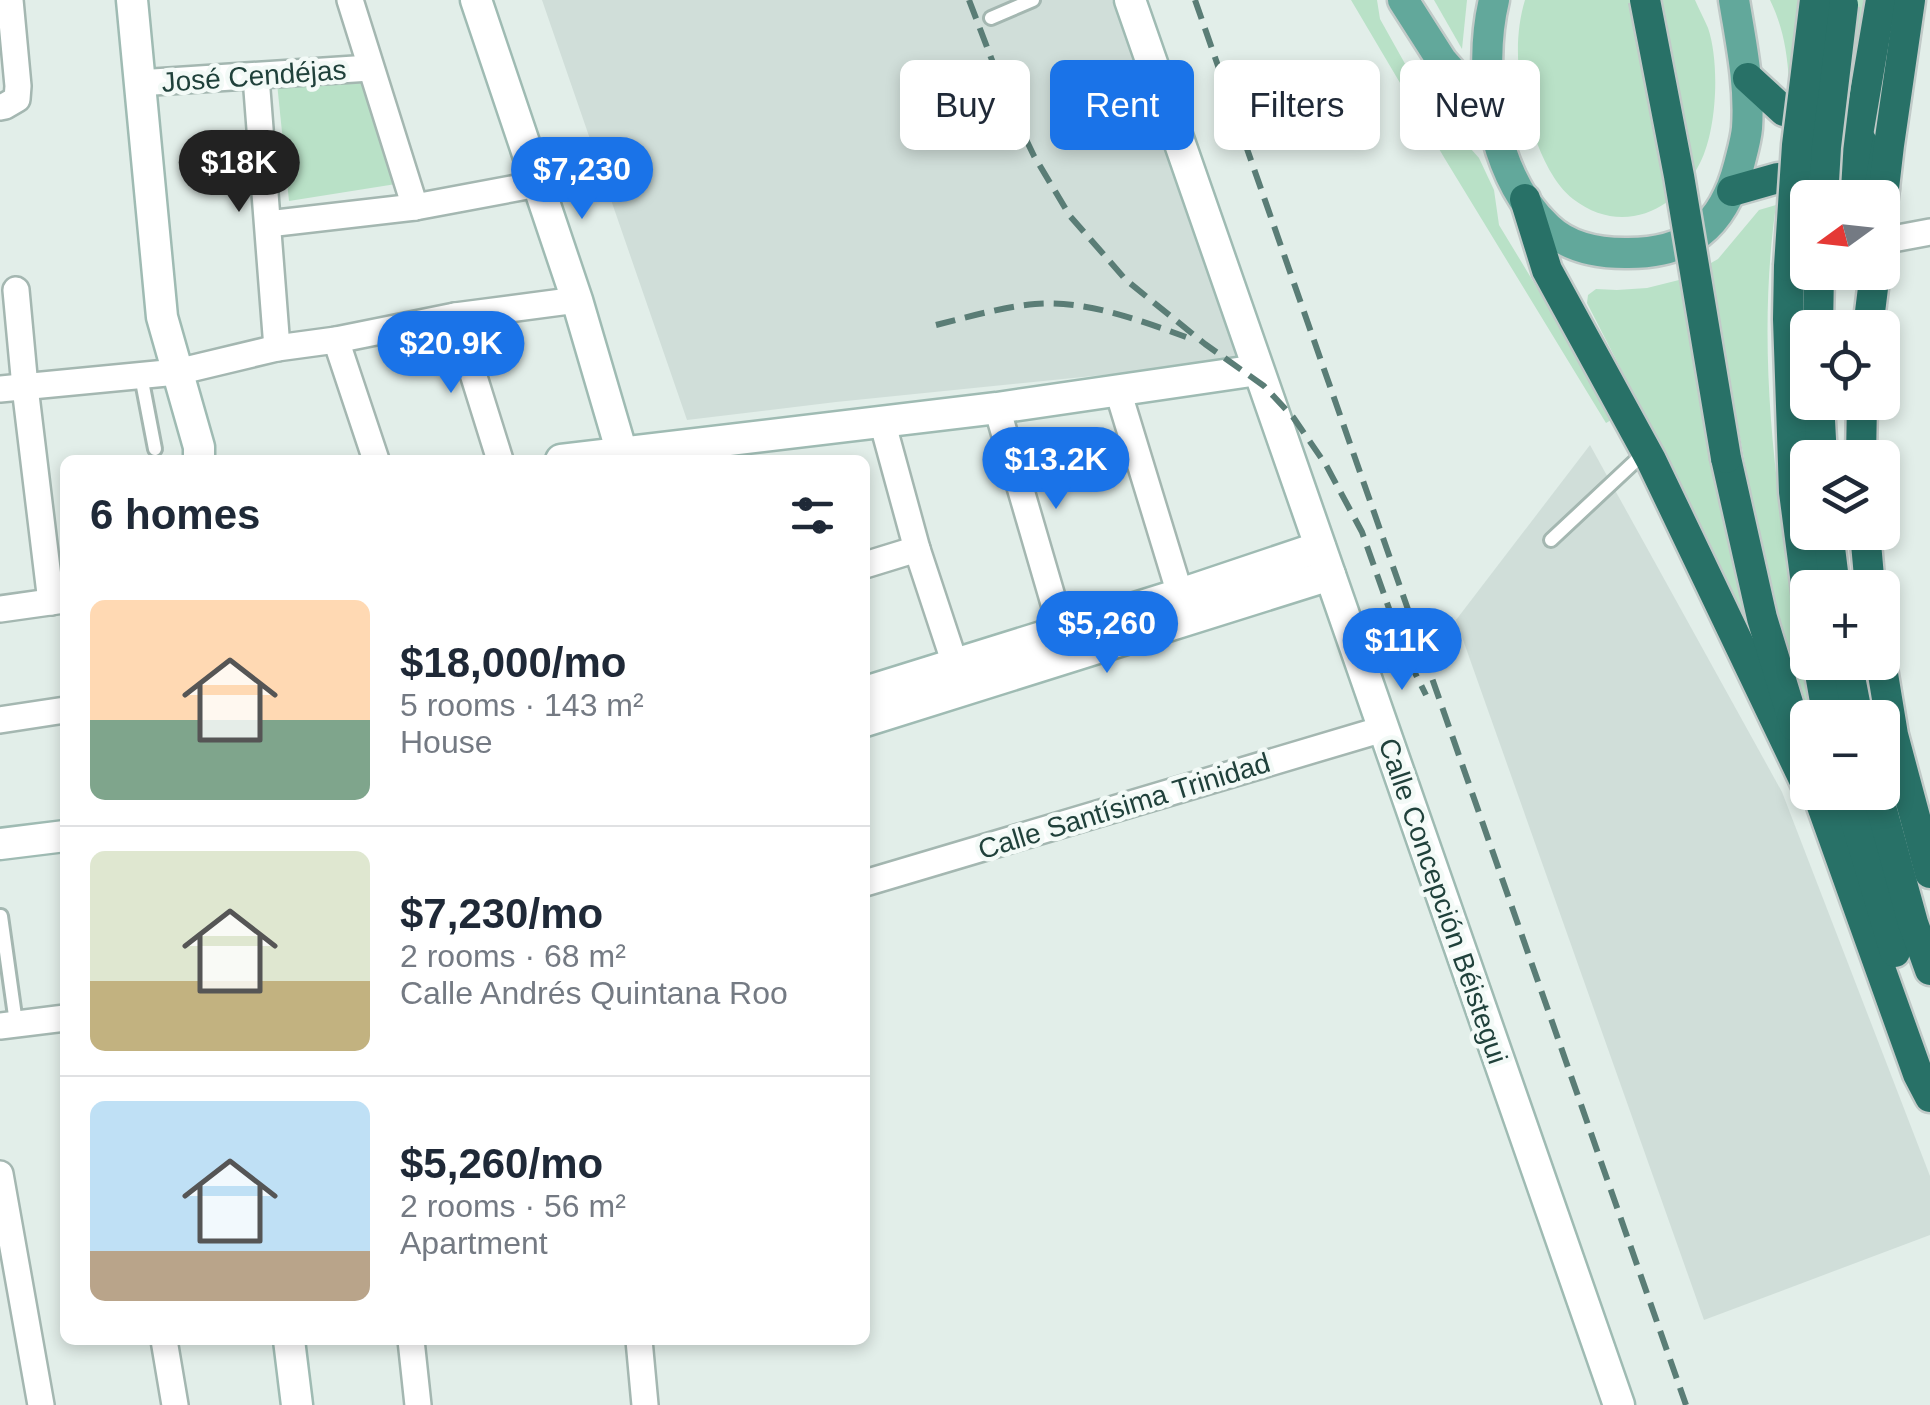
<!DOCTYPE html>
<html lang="en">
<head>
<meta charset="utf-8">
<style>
	:root { --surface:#fff; --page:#f2f2f3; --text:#1f2937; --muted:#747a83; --line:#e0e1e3; --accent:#1a73e8 }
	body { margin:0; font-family:Arial,sans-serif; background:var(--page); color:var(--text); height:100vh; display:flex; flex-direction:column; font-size:38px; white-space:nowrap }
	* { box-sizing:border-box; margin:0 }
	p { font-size:32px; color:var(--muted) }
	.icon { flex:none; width:55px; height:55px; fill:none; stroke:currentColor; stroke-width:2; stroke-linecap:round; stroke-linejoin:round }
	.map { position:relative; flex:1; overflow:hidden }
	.panel { position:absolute; left:60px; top:455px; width:810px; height:890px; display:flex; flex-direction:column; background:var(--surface); border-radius:15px; box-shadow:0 5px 15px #0003 }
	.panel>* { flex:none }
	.guide { position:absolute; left:900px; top:60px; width:880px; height:90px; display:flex; gap:20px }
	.needle { width:65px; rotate:255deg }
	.buttons { position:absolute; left:1790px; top:180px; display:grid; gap:20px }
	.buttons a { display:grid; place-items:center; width:110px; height:110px; border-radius:15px; background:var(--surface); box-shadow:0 5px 15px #0003; font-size:50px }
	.price { position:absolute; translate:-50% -85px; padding:0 22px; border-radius:35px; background:var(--accent); color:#fff; font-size:32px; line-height:65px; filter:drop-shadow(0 2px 5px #0008) }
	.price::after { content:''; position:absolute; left:50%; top:60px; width:30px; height:22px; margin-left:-15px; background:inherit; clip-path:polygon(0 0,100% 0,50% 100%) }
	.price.active { background:#222; color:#fff }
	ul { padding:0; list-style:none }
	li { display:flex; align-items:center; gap:30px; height:250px; padding:0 30px }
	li+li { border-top:2px solid var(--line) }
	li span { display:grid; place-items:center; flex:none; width:280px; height:200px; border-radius:15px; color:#555 }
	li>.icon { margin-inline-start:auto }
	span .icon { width:120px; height:120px; fill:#fffc; stroke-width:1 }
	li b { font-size:42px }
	h2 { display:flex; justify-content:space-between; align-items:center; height:120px; padding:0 30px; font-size:42px }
	.tag { padding:0 35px; border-radius:15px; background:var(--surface); box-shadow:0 5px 15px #0003; font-size:35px; line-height:90px }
	.tag.active { background:var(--accent); color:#fff }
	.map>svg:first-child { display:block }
	.built { fill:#d0ded9 }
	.green { fill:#b9e1c7 }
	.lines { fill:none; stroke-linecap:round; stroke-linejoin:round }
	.lane-casing { stroke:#a4b7b1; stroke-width:18 }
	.street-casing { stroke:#a4b7b1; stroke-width:30 }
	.secondary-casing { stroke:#9fbbb3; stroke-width:35 }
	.primary-casing { stroke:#c1cac8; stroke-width:35 }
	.highway-casing { stroke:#c1cac8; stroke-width:35 }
	.lane { stroke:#fff; stroke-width:12 }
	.street { stroke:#fff; stroke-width:25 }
	.secondary { stroke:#fff; stroke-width:30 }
	.primary { stroke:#62a89b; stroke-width:30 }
	.highway { stroke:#287167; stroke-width:30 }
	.rail { stroke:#5a7d76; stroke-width:6; stroke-dasharray:20 10; stroke-linecap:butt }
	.highway-bridge-casing { stroke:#c1cac8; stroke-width:35; stroke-linecap:butt }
	.highway-bridge { stroke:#287167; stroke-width:30 }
	.labels { text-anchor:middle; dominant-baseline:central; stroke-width:9; stroke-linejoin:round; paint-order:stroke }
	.street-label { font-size:28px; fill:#20413b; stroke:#f3faf7 }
</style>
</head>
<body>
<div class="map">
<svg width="1930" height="1405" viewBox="0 0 1930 1405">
	<rect width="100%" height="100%" fill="#e2eee9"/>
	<!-- built -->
	<g class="built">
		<polygon points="542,0 1112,0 1242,361 836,402 687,420"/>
		<polygon points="1590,445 1782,792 1930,1176 1930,1235 1704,1320 1456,620"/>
	</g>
	<!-- green -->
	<g class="green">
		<polygon points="1351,0 1377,0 1380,19 1437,121 1471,149 1479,158 1494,190 1499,225 1567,337 1620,415 1606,423 1445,159"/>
		<polygon points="1434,0 1467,0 1462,49"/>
		<path d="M 1525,0 L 1695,0 C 1699,9 1704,19 1708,28 C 1720,63 1717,130 1700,163 C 1675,212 1621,236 1573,199 C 1554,184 1542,157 1534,135 C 1518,93 1512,43 1525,0 Z"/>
		<path d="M 1770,0 L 1868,0 L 1855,94 L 1789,81 C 1787,51 1783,27 1770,0 Z"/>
		<polygon points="361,75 396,184 289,201 277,83"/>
		<path d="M 1776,205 C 1752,374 1783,552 1818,717 L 1808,718 L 1807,735 L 1781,647 L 1769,594 L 1732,394 L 1703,405 L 1763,665 L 1708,539 L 1587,303 L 1588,295 L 1596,289 L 1617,290 L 1647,288 L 1683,279 L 1718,259 L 1759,210 Z"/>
	</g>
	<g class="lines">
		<!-- lane casing -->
		<g class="lane-casing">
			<g id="lane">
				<polyline points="991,18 1033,0"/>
				<polyline points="141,376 155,449"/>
				<polyline points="1551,540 1644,453"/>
				<polyline points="1,916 16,1023"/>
			</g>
		</g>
		<!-- street casing -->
		<g class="street-casing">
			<g id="street">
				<polyline points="350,0 415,207"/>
				<polyline points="256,77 277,348"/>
				<polyline points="138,83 370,68"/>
				<polyline points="0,107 5,106 17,99 18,86 10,0"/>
				<polyline points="268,224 415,207 538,184"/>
				<polyline points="1882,241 1930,232"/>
				<polyline points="16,290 25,387 51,602"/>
				<polyline points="455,316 500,460"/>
				<polyline points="336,340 376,460"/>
				<polyline points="0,389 177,372 277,348 336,340 455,316 577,300"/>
				<polyline points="1118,391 1180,594"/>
				<polyline points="997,408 1062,631"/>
				<polyline points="882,421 917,549 955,664"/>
				<polyline points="865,565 917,549"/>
				<polyline points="0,609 64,600"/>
				<polyline points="0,720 65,710"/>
				<polyline points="865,883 1383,729"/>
				<polyline points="0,1026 65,1018"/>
				<polyline points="0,1174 41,1405"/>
				<polyline points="164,1340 175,1405"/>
				<polyline points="411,1340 418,1405"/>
				<polyline points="639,1340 645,1405"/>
			</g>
		</g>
		<!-- secondary casing -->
		<g class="secondary-casing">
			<g id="secondary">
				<polyline points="132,0 162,317 199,447 199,460"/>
				<polyline points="476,0 577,300 624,460"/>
				<polyline points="1130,0 1619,1405"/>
				<polyline points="561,460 997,408 1258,370"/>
				<polyline points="865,692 1180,594 1320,547"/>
				<polyline points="865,721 1330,575"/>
				<polyline points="0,844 65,836"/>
				<polyline points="289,1340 297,1405"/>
			</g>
		</g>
		<!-- primary casing -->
		<g class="primary-casing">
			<g id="primary">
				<polyline points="1403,0 1442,61 1493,119"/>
				<path d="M 1494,0 C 1477,71 1491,175 1548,228 C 1569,248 1597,253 1625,253 C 1688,254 1723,227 1739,165 C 1742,153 1746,140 1747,128 C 1750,84 1741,43 1734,0"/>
			</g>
		</g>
		<!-- highway casing -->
		<g class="highway-casing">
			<g id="highway">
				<polyline points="1748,78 1784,111 1857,134 1873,161 1884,189"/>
				<polyline points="1850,182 1881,0"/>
				<polyline points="1732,191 1778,178 1817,180"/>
				<polyline points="1525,199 1547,270 1651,460 1808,788"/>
				<polyline points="1882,205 1889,145 1910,0"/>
				<polyline points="1789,266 1788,319 1794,492 1808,599"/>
				<polyline points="1818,328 1819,272"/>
				<polyline points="1868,328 1875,272"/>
				<polyline points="1819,402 1822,458"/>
				<polyline points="1726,458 1762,618 1795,726"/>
				<polyline points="1861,458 1862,402"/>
				<polyline points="1828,532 1835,588"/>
				<polyline points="1865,532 1870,588"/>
				<polyline points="1818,662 1828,718"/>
				<polyline points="1847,662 1858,718"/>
				<polyline points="1881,662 1893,735 1930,873"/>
				<polyline points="1817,792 1918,1074 1930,1097"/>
				<polyline points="1847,792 1895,952"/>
				<polyline points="1877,792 1913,923 1930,970"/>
			</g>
		</g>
		<!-- lane -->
		<use href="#lane" class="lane"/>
		<!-- street -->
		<use href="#street" class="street"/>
		<!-- secondary -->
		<use href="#secondary" class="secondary"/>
		<!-- primary -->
		<use href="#primary" class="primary"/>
		<!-- highway -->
		<use href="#highway" class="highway"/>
		<!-- rail -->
		<g class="rail">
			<polyline points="969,0 1008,102 1034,156 1070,216 1126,280 1205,344 1264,386 1293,417 1326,465 1362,532 1404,651 1426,695"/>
			<polyline points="1195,0 1686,1405"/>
			<path d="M 936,325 C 968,317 1002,307 1035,304 C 1086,300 1139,320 1186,337"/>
		</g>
		<!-- highway-bridge casing -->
		<g class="highway-bridge-casing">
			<g id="highway-bridge">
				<polyline points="1645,0 1679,176 1726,458"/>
				<polyline points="1823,198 1826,147 1843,5"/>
				<polyline points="1789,266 1797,145 1815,0"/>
			</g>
		</g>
		<!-- highway-bridge -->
		<use href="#highway-bridge" class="highway-bridge"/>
	</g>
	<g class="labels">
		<!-- street labels -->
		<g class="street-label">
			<text transform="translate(254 76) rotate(-4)">José Cendéjas</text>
			<text transform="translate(1124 806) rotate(-17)">Calle Santísima Trinidad</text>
			<text transform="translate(1443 901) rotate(71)">Calle Concepción Béistegui</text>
		</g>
	</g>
</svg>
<div class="buttons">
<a><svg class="needle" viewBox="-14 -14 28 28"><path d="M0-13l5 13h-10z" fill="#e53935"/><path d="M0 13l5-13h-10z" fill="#747a83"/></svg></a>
<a><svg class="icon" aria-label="locate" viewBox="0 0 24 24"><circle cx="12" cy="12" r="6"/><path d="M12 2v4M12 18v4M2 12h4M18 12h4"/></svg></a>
<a><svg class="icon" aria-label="layers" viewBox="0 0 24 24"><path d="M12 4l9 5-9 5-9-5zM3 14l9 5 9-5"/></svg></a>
<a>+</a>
<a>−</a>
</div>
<b class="price active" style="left:239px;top:215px">$18K</b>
<b class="price" style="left:582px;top:222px">$7,230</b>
<b class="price" style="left:451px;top:396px">$20.9K</b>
<b class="price" style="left:1056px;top:512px">$13.2K</b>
<b class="price" style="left:1107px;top:676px">$5,260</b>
<b class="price" style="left:1402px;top:693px">$11K</b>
<div class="guide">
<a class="tag">Buy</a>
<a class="tag active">Rent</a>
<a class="tag">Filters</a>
<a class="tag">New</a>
</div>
<section class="panel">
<h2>6 homes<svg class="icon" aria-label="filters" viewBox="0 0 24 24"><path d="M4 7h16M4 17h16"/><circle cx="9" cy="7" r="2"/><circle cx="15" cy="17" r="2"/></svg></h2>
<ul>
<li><span style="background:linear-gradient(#ffd9b3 60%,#7fa58c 0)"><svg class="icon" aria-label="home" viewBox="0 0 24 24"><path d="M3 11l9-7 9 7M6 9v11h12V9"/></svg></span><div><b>$18,000/mo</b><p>5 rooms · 143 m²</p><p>House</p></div></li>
<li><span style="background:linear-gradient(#dfe7d0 65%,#c2b280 0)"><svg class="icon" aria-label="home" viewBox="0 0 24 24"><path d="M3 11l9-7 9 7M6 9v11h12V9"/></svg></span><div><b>$7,230/mo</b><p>2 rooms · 68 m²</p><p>Calle Andrés Quintana Roo</p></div></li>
<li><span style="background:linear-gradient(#bfe0f5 75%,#b9a48a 0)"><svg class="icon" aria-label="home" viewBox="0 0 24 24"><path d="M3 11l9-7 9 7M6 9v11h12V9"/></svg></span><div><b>$5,260/mo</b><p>2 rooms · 56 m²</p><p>Apartment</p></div></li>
</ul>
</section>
</div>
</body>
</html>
